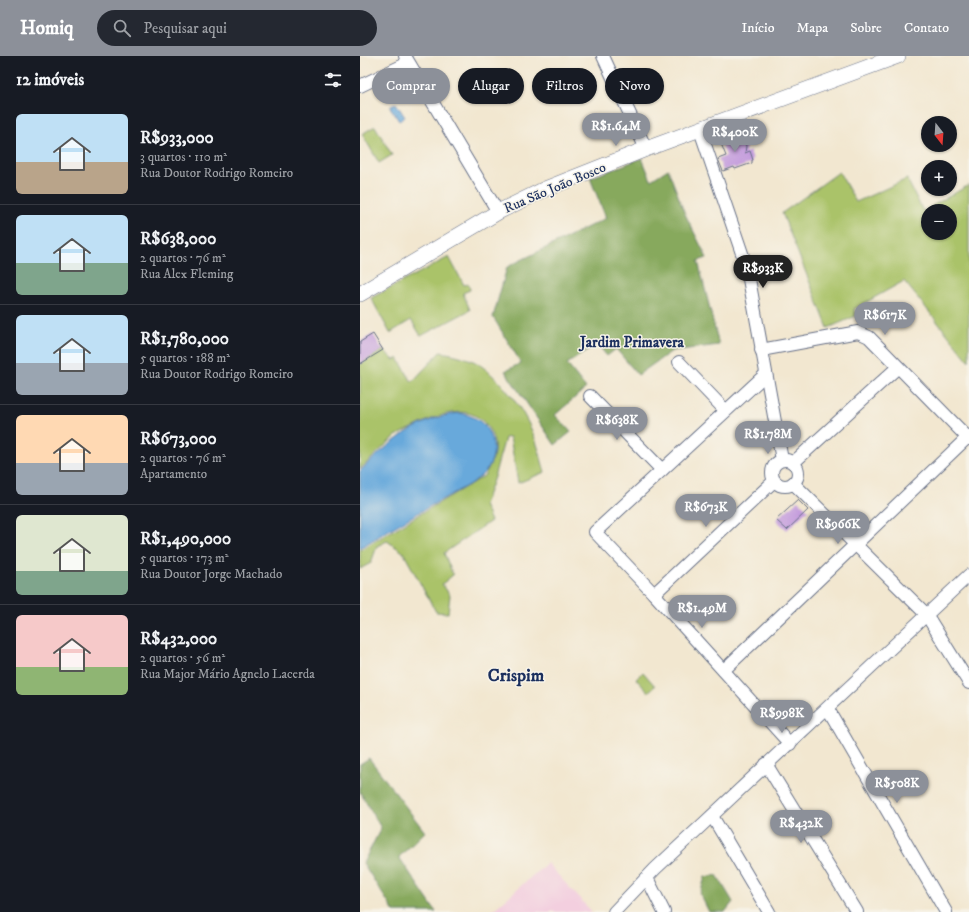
<!DOCTYPE html>
<html lang="pt">
<head>
<meta charset="utf-8">
<style>
	:root { --surface:#171b24; --page:#242831; --text:#f1f3f6; --muted:#9ea1a6; --line:#363941; --accent:#8c9099 }
	body { margin:0; font-family:"IM FELL DW Pica",serif; background:var(--page); color:var(--text); height:100vh; display:flex; flex-direction:column; font-size:15px; white-space:nowrap }
	* { box-sizing:border-box; margin:0 }
	p { font-size:13px; color:var(--muted) }
	.icon { flex:none; width:22px; height:22px; fill:none; stroke:currentColor; stroke-width:2; stroke-linecap:round; stroke-linejoin:round }
	.map { position:relative; flex:1; overflow:hidden }
	.details { display:flex; flex-direction:column; background:var(--surface); width:360px }
	.details>* { flex:none }
	.top-card { position:absolute; left:12px; top:12px; width:380px; height:36px; display:flex; gap:8px }
	.needle { width:26px; rotate:163deg }
	.buttons { position:absolute; left:561px; top:60px; display:grid; gap:8px }
	.buttons a { display:grid; place-items:center; width:36px; height:36px; border-radius:50%; background:var(--surface); box-shadow:0 1px 3px #0004; font-size:20px }
	.price { position:absolute; translate:-50% -34px; padding:0 9px; border-radius:14px; background:var(--accent); color:#fff; font-size:13px; line-height:26px; filter:drop-shadow(0 1px 2px #0008) }
	.price::after { content:''; position:absolute; left:50%; top:24px; width:12px; height:9px; margin-left:-6px; background:inherit; clip-path:polygon(0 0,100% 0,50% 100%) }
	.price.on { background:#222; color:#fff }
	ul { padding:0; list-style:none }
	li { display:flex; align-items:center; gap:12px; height:100px; padding:0 16px }
	li+li { border-top:1px solid var(--line) }
	li span { display:grid; place-items:center; flex:none; width:112px; height:80px; border-radius:6px; color:#555 }
	li>.icon { margin-inline-start:auto }
	span .icon { width:48px; height:48px; fill:#fffc; stroke-width:1 }
	li b { font-size:17px }
	h2 { display:flex; justify-content:space-between; align-items:center; height:48px; padding:0 16px; font-size:17px }
	.pill { padding:0 14px; border-radius:18px; background:var(--surface); box-shadow:0 1px 3px #0004; font-size:14px; line-height:36px }
	.pill.on { background:var(--accent); color:#fff }
	header { display:flex; align-items:center; gap:24px; box-sizing:border-box; height:56px; padding:0 20px; background:var(--accent); color:#fff }
	header strong { font-size:19px }
	nav { display:flex; gap:22px; margin-inline-start:auto; font-size:14px }
	.search { width:280px; height:36px; background:var(--page); display:flex; align-items:center; gap:10px; box-sizing:border-box; padding:0 14px; border-radius:22px; color:var(--muted); font-size:15px }
	main { display:flex; flex:1; min-height:0 }
	.map>svg:first-child { display:block }
	.built { fill:#f3cfdf }
	.green { fill:#aac369; stroke:#627964; fill-rule:evenodd }
	.forest { fill:#87a95d; stroke:#516c5e }
	.water { fill:#68a9db; stroke:#426c9c }
	.building { fill:#c59edd }
	.lines { fill:none; stroke-linecap:round; stroke-linejoin:round }
	.minor-casing { stroke:#666f86; stroke-width:14 }
	.major-casing { stroke:#666f86; stroke-width:16 }
	.minor { stroke:#fff; stroke-width:12 }
	.major { stroke:#fff; stroke-width:15 }
	.labels { text-anchor:middle; dominant-baseline:central; stroke-width:3; stroke-linejoin:round; paint-order:stroke }
	.street-label { font-size:14px; fill:#1b2f5e; stroke:#f7f3e8 }
	.neighbourhood-label { font-size:15px; font-weight:bold; fill:#1b2f5e; stroke:#f7f3e8 }
	.district-label { font-size:18px; font-weight:bold; fill:#1b2f5e; stroke:#f7f3e8 }
</style>
</head>
<body>
<header>
<strong>Homiq</strong>
<div class="search"><svg class="icon" aria-label="search" viewBox="0 0 24 24"><circle cx="10" cy="10" r="6"/><path d="M15 15l6 6"/></svg>Pesquisar aqui</div>
<nav><a>Início</a><a>Mapa</a><a>Sobre</a><a>Contato</a></nav>
</header>
<main>
<section class="details">
<h2>12 imóveis<svg class="icon" aria-label="filters" viewBox="0 0 24 24"><path d="M4 7h16M4 17h16"/><circle cx="9" cy="7" r="2"/><circle cx="15" cy="17" r="2"/></svg></h2>
<ul>
<li><span style="background:linear-gradient(#bfe0f5 60%,#b9a48a 0)"><svg class="icon" aria-label="home" viewBox="0 0 24 24"><path d="M3 11l9-7 9 7M6 9v11h12V9"/></svg></span><div><b>R$933,000</b><p>3 quartos · 110 m²</p><p>Rua Doutor Rodrigo Romeiro</p></div></li>
<li><span style="background:linear-gradient(#bfe0f5 60%,#7fa58c 0)"><svg class="icon" aria-label="home" viewBox="0 0 24 24"><path d="M3 11l9-7 9 7M6 9v11h12V9"/></svg></span><div><b>R$638,000</b><p>2 quartos · 76 m²</p><p>Rua Alex Fleming</p></div></li>
<li><span style="background:linear-gradient(#bfe0f5 60%,#9aa5b1 0)"><svg class="icon" aria-label="home" viewBox="0 0 24 24"><path d="M3 11l9-7 9 7M6 9v11h12V9"/></svg></span><div><b>R$1,780,000</b><p>5 quartos · 188 m²</p><p>Rua Doutor Rodrigo Romeiro</p></div></li>
<li><span style="background:linear-gradient(#ffd9b3 60%,#9aa5b1 0)"><svg class="icon" aria-label="home" viewBox="0 0 24 24"><path d="M3 11l9-7 9 7M6 9v11h12V9"/></svg></span><div><b>R$673,000</b><p>2 quartos · 76 m²</p><p>Apartamento</p></div></li>
<li><span style="background:linear-gradient(#dfe7d0 70%,#7fa58c 0)"><svg class="icon" aria-label="home" viewBox="0 0 24 24"><path d="M3 11l9-7 9 7M6 9v11h12V9"/></svg></span><div><b>R$1,490,000</b><p>5 quartos · 173 m²</p><p>Rua Doutor Jorge Machado</p></div></li>
<li><span style="background:linear-gradient(#f6c9c9 65%,#8fb573 0)"><svg class="icon" aria-label="home" viewBox="0 0 24 24"><path d="M3 11l9-7 9 7M6 9v11h12V9"/></svg></span><div><b>R$432,000</b><p>2 quartos · 56 m²</p><p>Rua Major Mário Agnelo Lacerda</p></div></li>
</ul>
</section>
<div class="map">
<svg width="609" height="856" viewBox="0 0 609 856">
	<rect width="100%" height="100%" fill="#f7f3e8"/>
	<filter id="ink" filterUnits="userSpaceOnUse"><feTurbulence type="fractalNoise" baseFrequency=".025" numOctaves="2"/><feDisplacementMap in="SourceGraphic" scale="8" xChannelSelector="R" yChannelSelector="G"/><feConvolveMatrix kernelMatrix="1 2 1 2 8 2 1 2 1" color-interpolation-filters="sRGB"/></filter>
	<filter id="wash" filterUnits="userSpaceOnUse"><feTurbulence type="fractalNoise" baseFrequency=".012" numOctaves="4" result="noise"/><feDisplacementMap in="SourceGraphic" scale="16" xChannelSelector="R" yChannelSelector="G"/><feGaussianBlur stdDeviation="0.9" result="paint"/><feColorMatrix in="noise" values="0 0 0 0 0 0 0 0 0 0 0 0 0 0 0 0 0 1.4 0 .05"/><feComposite in="paint" operator="in"/></filter>
	<g filter="url(#wash)">
		<rect width="100%" height="100%" fill="#f2e7d0"/>
		<!-- built -->
		<polygon class="built" points="187,807 232,856 194,856 192,854 190,856 131,856"/>
		<!-- green -->
		<g class="green">
			<polygon points="15,70 32,99 19,107 2,78"/>
			<path d="M 479,116 L 496,146 L 547,123 L 563,155 L 609,129 L 609,305 L 544,225 L 494,253 L 496,260 L 468,272 L 422,157 ZM 568,155 L 590,155 L 590,177 L 568,177 Z"/>
			<polygon points="89,201 104,229 109,228 110,234 103,237 110,254 61,280 51,264 30,277 11,242"/>
			<path d="M 23,294 L 34,304 L 38,302 L 52,326 L 80,296 C 94,298 112,302 123,311 C 143,327 162,351 172,375 C 178,388 181,403 185,416 L 158,427 L 150,381 L 145,382 L 134,421 L 124,449 L 131,465 L 84,497 L 93,519 L 82,528 L 90,539 L 88,557 L 76,556 L 43,496 L 27,485 L 17,490 L 11,507 L 0,513 L 0,494 L 124,420 C 133,405 139,392 130,375 C 113,344 81,358 58,369 C 51,373 42,376 36,380 C 23,390 12,403 0,413 L 0,308 Z"/>
			<polygon points="283,616 295,630 288,636 276,623"/>
		</g>
		<!-- forest -->
		<g class="forest">
			<polygon points="282,102 291,124 308,113 325,158 347,202 338,205 359,289 312,295 278,319 256,293 247,300 237,288 207,308 226,332 195,359 211,376 195,389 145,315 161,307 133,261 147,211 246,162 230,122"/>
			<polygon points="9,702 65,776 39,801 76,856 34,856 3,807 21,772 0,736 0,708"/>
			<polygon points="357,819 373,846 365,856 349,856 340,838 345,821"/>
		</g>
		<!-- water -->
		<g class="water">
			<polygon points="36,47 45,61 39,65 30,51"/>
			<path d="M 100,357 C 114,360 124,365 130,379 C 136,391 134,405 125,416 C 117,425 103,432 92,438 C 61,455 30,473 0,492 L 0,415 C 29,387 58,362 100,357 Z"/>
		</g>
		<g id="blocks">
			<!-- building -->
			<g class="building">
				<polygon points="382,78 386,90 385,97 390,95 393,104 392,104 392,107 375,113 374,111 363,115 358,103 366,100 360,85"/>
				<polygon points="13,278 23,294 0,308 0,286"/>
				<polygon points="438,444 448,454 427,474 416,464"/>
			</g>
		</g>
	</g>
	<g filter="url(#ink)">
		<use href="#blocks" fill-opacity="0" stroke="#666f86" stroke-width="1"/>
		<g class="lines">
			<!-- minor casing -->
			<g class="minor-casing">
				<g id="minor">
					<polyline points="45,0 138,156"/>
					<polyline points="243,0 286,93"/>
					<polyline points="0,30 48,7"/>
					<polyline points="340,74 387,212 422,404"/>
					<polyline points="401,294 498,276 509,281 609,383"/>
					<polyline points="319,306 365,354"/>
					<polyline points="406,318 235,476 294,538 430,688"/>
					<polyline points="230,340 302,414"/>
					<circle cx="425" cy="417" r="13"/>
					<polyline points="433,407 538,311"/>
					<polyline points="433,427 566,558 609,627"/>
					<polyline points="294,538 414,425"/>
					<polyline points="364,614 608,381"/>
					<polyline points="468,653 586,856"/>
					<polyline points="406,708 497,856"/>
					<polyline points="352,760 409,856"/>
					<polyline points="287,822 304,856"/>
					<polyline points="254,856 295,813 609,519"/>
				</g>
			</g>
			<!-- major casing -->
			<g class="major-casing">
				<polyline id="major" points="0,238 138,156 185,133 286,93 538,0"/>
			</g>
			<!-- minor -->
			<use href="#minor" class="minor"/>
			<!-- major -->
			<use href="#major" class="major"/>
		</g>
	</g>
	<g class="labels">
		<!-- street labels -->
		<g class="street-label">
			<text transform="translate(195 132) rotate(-23)">Rua São João Bosco</text>
		</g>
		<!-- neighbourhood labels -->
		<g class="neighbourhood-label">
			<text x="272" y="286">Jardim Primavera</text>
		</g>
		<!-- district labels -->
		<g class="district-label">
			<text x="156" y="620">Crispim</text>
		</g>
	</g>
</svg>
<div class="buttons">
<a><svg class="needle" viewBox="-14 -14 28 28"><path d="M0-13l5 13h-10z" fill="#e53935"/><path d="M0 13l5-13h-10z" fill="#9ea1a6"/></svg></a>
<a>+</a>
<a>−</a>
</div>
<b class="price" style="left:256px;top:91px">R$1.64M</b>
<b class="price" style="left:375px;top:97px">R$400K</b>
<b class="price on" style="left:403px;top:233px">R$933K</b>
<b class="price" style="left:525px;top:280px">R$617K</b>
<b class="price" style="left:257px;top:385px">R$638K</b>
<b class="price" style="left:408px;top:399px">R$1.78M</b>
<b class="price" style="left:346px;top:472px">R$673K</b>
<b class="price" style="left:478px;top:489px">R$966K</b>
<b class="price" style="left:342px;top:573px">R$1.49M</b>
<b class="price" style="left:422px;top:678px">R$998K</b>
<b class="price" style="left:537px;top:748px">R$508K</b>
<b class="price" style="left:441px;top:788px">R$432K</b>
<div class="top-card">
<a class="pill on">Comprar</a>
<a class="pill">Alugar</a>
<a class="pill">Filtros</a>
<a class="pill">Novo</a>
</div>
</div>
</main>
</body>
</html>
